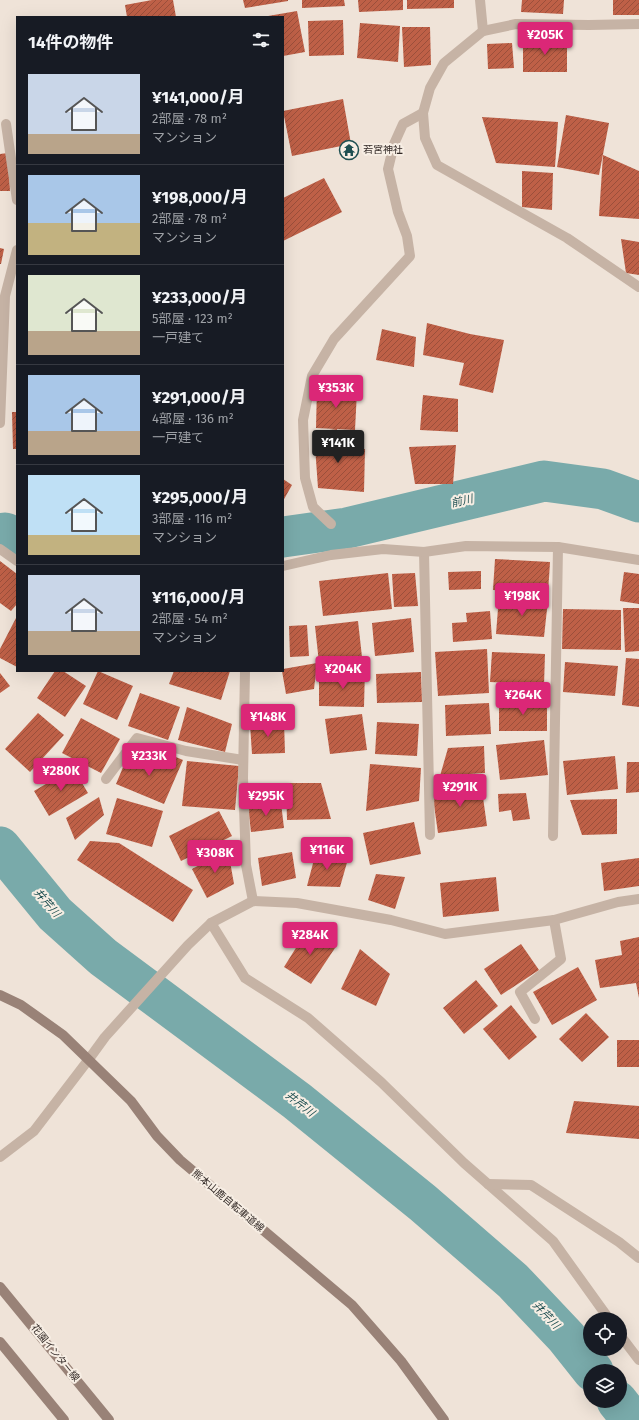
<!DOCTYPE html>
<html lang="ja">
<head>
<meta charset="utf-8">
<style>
	:root { --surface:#171b24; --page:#20242c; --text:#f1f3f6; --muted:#9ea1a6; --line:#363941; --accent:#db2777 }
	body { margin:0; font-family:"Fira Sans","Noto Sans JP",sans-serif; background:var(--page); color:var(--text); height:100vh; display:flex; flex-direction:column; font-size:15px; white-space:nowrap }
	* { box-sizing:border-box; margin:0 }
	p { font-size:13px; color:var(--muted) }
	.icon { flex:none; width:22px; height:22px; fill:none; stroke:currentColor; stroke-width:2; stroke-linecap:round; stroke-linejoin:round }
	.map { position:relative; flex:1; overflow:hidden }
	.details { position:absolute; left:16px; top:16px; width:268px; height:656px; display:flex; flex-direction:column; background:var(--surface); border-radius:0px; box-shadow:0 4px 16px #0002 }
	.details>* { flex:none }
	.tools { position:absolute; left:583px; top:1312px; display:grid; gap:8px }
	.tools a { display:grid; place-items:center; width:44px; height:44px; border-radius:50%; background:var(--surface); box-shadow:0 4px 16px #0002; font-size:20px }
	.price { position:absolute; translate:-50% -34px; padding:0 9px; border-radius:4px; background:var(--accent); color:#fff; font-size:13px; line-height:26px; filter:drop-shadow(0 1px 2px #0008) }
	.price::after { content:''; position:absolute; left:50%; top:24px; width:12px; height:9px; margin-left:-6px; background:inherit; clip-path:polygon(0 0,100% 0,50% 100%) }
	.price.on { background:#222; color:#fff }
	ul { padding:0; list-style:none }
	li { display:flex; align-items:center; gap:12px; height:100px; padding:0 12px }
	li+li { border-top:1px solid var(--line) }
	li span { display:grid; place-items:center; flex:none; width:112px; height:80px; border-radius:0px; color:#555 }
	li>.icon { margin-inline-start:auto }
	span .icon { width:48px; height:48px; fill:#fffc; stroke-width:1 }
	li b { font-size:17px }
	h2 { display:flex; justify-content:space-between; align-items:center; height:48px; padding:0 12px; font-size:17px }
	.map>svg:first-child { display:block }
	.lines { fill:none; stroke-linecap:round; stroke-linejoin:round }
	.river { stroke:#79aaaa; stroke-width:41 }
	.building { fill:url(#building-hatch) }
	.minor { stroke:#c6b3a5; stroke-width:10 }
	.tertiary { stroke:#c6b3a5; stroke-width:10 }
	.secondary { stroke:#998277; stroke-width:10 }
	.labels { text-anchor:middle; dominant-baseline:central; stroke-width:4; stroke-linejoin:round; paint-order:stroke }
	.poi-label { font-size:10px; fill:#322926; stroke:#f7eee4; text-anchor:start }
	.street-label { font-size:10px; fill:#322926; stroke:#f7eee4 }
	.water-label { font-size:11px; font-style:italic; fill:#1e4f51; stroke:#f7eee4 }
</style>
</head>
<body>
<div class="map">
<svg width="639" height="1420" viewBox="0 0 639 1420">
	<defs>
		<pattern id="building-hatch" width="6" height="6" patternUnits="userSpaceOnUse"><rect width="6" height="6" fill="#be6047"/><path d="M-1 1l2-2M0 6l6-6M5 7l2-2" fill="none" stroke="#9b4f3b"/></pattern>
	</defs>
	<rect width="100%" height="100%" fill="#efe3d8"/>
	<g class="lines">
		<!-- river -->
		<g class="river">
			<polyline points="5,533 17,538"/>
			<polyline points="283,537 347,528 544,481 603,489 639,502"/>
			<polyline points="0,847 55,914 103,957 297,1101 423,1203 513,1281 566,1337 593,1371"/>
			<polyline points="617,1401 632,1420"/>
		</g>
	</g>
	<!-- building -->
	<g class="building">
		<polygon points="152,0 173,0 176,17 127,17 125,5"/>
		<polygon points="243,0 288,0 288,1 245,8"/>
		<polygon points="302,0 344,0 345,6 302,8"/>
		<polygon points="358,0 403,0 403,10 359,12"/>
		<polygon points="407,0 454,0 454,8 407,9"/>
		<polygon points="522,0 564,0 563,14 521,12"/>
		<rect x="613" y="0" width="26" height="15"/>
		<polygon points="297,11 305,52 283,56 283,17 268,16"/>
		<polygon points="343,20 344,55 309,56 308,21"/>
		<polygon points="360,23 400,26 398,62 357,58"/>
		<polygon points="402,27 430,27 431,65 404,67"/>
		<rect x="523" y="41" width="44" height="31"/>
		<polygon points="512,43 514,68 488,69 487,44"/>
		<polygon points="343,99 351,144 292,156 283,111"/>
		<polygon points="566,115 609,123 599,175 557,167"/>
		<polygon points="482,117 558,122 555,167 496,163"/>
		<polygon points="8,153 10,191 0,191 0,154"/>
		<polygon points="603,155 639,171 639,219 599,216"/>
		<polygon points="522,171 553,173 552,210 522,207"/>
		<polygon points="324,178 342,212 283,241 283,198"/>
		<polygon points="621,239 639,242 639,275 626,273"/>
		<polygon points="0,248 4,249 1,264 0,264"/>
		<polygon points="427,323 470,334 504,340 493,393 459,385 464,363 423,355"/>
		<polygon points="382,329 416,337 414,367 376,360"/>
		<polygon points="317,387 357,391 355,430 316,428"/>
		<polygon points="423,395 458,399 458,432 420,430"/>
		<polygon points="12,412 17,412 17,449 13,449"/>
		<polygon points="337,429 337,450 365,449 364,492 318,488 314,432"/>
		<polygon points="456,445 453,484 415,484 409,447"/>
		<polygon points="283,479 292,485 283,501"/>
		<polygon points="495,559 550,562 548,593 493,590"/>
		<polygon points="0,561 17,574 17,604 11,611 0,603"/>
		<polygon points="481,571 481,589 449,590 448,572"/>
		<polygon points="624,572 639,574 639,604 620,601"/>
		<polygon points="388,573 392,609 323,616 319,581"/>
		<polygon points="415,573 418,606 394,607 392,574"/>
		<polygon points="499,596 548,600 544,637 496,634"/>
		<polygon points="623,608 639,608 639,651 625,652"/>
		<polygon points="563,609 621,610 621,650 562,649"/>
		<polygon points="490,611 492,639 453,642 452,623 467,622 466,613"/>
		<polygon points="17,616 17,667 0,658 0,649"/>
		<polygon points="411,618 414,652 375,656 372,623"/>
		<polygon points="358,621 362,657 319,663 315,626"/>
		<polygon points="307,625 309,656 290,657 289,626"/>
		<polygon points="487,649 489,693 438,696 435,652"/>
		<polygon points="492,652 545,654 544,685 490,682"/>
		<polygon points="626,658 639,659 639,707 622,705"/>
		<polygon points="565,662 618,666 615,696 563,692"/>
		<polygon points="317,663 314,689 286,694 282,671 283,669"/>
		<polygon points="365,668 364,707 319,706 319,680"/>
		<polygon points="55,671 63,671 86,686 65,717 37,698"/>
		<polygon points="98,671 133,686 117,720 83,704"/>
		<polygon points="174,671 230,671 221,700 169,684"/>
		<polygon points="421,672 422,702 377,703 376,674"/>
		<polygon points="0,673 10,686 0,693"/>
		<polygon points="140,693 180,707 168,740 128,726"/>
		<rect x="499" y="701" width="48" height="30"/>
		<polygon points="489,703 491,734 446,736 445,705"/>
		<polygon points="187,707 232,724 225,752 178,740"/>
		<polygon points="38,713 64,735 30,772 5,749"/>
		<polygon points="362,714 367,750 330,754 325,719"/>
		<polygon points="81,718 120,739 101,773 62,753"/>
		<polygon points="284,722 285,753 252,754 250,724"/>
		<polygon points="377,722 419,724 417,756 375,754"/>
		<polygon points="544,740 548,775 500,780 496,745"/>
		<polygon points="484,746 485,773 440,776 448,748"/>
		<polygon points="129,753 165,768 171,755 183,760 164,804 116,784"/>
		<polygon points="615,756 618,789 567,795 563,761"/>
		<polygon points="187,761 239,766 235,810 182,806"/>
		<polygon points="627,762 639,762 639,792 626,793"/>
		<polygon points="370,764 421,768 419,801 366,811"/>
		<polygon points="73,768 88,793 49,816 34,791"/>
		<polygon points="286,783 321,783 331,819 287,820"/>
		<polygon points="481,783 487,826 438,833 432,791"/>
		<polygon points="526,793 530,819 513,821 511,810 499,812 498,794"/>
		<polygon points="99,797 104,815 75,840 66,818"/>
		<polygon points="117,798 163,811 152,847 106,834"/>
		<polygon points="617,799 617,834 582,835 570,800"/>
		<polygon points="281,803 284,828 251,832 248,806"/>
		<polygon points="219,811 232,836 181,861 169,836"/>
		<polygon points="414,822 421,854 370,865 363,833"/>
		<polygon points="90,841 119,843 193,890 173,922 77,860"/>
		<polygon points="228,850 234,884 207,898 192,869"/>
		<polygon points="292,852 296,878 262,886 258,858"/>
		<polygon points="316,852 348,859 340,887 307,886"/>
		<polygon points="639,858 639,886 604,891 601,863"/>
		<polygon points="376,874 405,877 395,909 368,900"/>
		<polygon points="496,877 499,911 443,917 440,883"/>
		<polygon points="309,927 337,945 311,984 284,967"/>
		<polygon points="639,937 639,998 636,983 600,988 595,960 622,955 620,941"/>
		<polygon points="521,944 539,970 501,995 484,969"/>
		<polygon points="360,949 390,974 376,1006 341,989"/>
		<polygon points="578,967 597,1000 552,1025 533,992"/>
		<polygon points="476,980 498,1006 464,1034 443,1008"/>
		<polygon points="511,1005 537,1037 509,1060 483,1029"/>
		<polygon points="586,1013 609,1037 582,1062 559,1039"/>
		<rect x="617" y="1040" width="22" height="27"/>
		<polygon points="574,1101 639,1106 639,1139 566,1133"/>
	</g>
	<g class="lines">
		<!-- minor -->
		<g class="minor">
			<polyline points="480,0 483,31"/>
			<polyline points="639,24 589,25 516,24 483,31 444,63 430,88 423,113 425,138 437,165 567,238 639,287"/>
			<polyline points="6,124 17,200"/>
			<polyline points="0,423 5,296 17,250"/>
			<polyline points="331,524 313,507 305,478 303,420 312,376 334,339 410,256 407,236 398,212 388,169 394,144 403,124 423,113"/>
			<polyline points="0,549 17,561"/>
			<polyline points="424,552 430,835"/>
			<polyline points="283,566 331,555 383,549 424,552 466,546 558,547 639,560"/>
			<polyline points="245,671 243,778 246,865 253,901"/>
			<polyline points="106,779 137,738 186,751 243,760"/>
			<polyline points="553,836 558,547"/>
			<polyline points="211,923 245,978 308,1018 381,1082 464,1163 553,1241 609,1319"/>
			<polyline points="535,1019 520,992 561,959 554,920"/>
			<polyline points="89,1059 105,1037 188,945 211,923 253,901 297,903 391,920 445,934 554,920 618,902 639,899"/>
			<polyline points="488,1184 531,1185 619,1242 639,1258"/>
			<polyline points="620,1335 639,1360"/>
		</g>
		<!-- tertiary -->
		<polyline class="tertiary" points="0,1157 34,1131 89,1059"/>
		<!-- secondary -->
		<g class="secondary">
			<polyline points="0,995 21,1005 63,1035 131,1101 157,1136 180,1160 352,1305 401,1361 444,1420"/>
			<polyline points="0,1287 109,1420"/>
			<polyline points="0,1342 64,1420"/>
		</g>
	</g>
	<!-- icons -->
	<defs>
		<g id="temple-ring" transform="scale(1)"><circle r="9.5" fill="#f7eee4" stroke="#1e4f51" stroke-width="1.5"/><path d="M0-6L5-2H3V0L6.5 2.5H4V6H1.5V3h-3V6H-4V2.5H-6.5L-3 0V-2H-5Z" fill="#1e4f51"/></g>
	</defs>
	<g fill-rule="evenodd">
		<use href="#temple-ring" x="349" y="150"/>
	</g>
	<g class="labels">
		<!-- poi labels -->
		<g class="poi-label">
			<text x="363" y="150">若宮神社</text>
		</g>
		<!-- street labels -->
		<g class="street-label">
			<text transform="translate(228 1201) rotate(40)">熊本山鹿自転車道線</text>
			<text transform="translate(55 1353) rotate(51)">花園インター線</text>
		</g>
		<!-- water labels -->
		<g class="water-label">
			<text transform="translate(462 501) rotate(-13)">前川</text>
			<text transform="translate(47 903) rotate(49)">井芹川</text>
			<text transform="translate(300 1104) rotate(38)">井芹川</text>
			<text transform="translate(546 1315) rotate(46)">井芹川</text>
		</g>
	</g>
</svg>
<div class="tools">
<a><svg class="icon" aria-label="locate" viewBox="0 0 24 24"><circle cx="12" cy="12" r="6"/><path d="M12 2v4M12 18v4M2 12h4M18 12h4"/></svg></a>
<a><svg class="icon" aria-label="layers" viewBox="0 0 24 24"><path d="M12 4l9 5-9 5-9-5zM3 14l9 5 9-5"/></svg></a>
</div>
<b class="price" style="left:545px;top:56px">¥205K</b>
<b class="price" style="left:336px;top:409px">¥353K</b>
<b class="price on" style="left:338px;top:464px">¥141K</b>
<b class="price" style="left:522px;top:617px">¥198K</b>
<b class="price" style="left:343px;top:690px">¥204K</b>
<b class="price" style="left:523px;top:716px">¥264K</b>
<b class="price" style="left:268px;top:738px">¥148K</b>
<b class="price" style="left:149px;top:777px">¥233K</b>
<b class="price" style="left:61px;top:792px">¥280K</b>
<b class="price" style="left:460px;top:808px">¥291K</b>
<b class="price" style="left:266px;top:817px">¥295K</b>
<b class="price" style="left:327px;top:871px">¥116K</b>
<b class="price" style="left:215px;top:874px">¥308K</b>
<b class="price" style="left:310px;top:956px">¥284K</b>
<section class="details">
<h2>14件の物件<svg class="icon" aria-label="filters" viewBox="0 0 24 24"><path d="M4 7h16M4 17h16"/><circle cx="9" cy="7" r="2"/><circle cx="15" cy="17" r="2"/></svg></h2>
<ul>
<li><span style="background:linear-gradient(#c9d6e8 75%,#b9a48a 0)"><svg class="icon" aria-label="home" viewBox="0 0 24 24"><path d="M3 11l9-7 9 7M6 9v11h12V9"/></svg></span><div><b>¥141,000/月</b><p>2部屋 · 78 m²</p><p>マンション</p></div></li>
<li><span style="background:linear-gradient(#a9c7e8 60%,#c2b280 0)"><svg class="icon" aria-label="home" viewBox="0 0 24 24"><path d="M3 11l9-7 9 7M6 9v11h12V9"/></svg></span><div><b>¥198,000/月</b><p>2部屋 · 78 m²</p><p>マンション</p></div></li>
<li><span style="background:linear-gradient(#dfe7d0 70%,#b9a48a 0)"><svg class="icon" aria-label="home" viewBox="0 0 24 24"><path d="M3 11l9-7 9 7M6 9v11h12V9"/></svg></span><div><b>¥233,000/月</b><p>5部屋 · 123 m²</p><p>一戸建て</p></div></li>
<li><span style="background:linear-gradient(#a9c7e8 70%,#b9a48a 0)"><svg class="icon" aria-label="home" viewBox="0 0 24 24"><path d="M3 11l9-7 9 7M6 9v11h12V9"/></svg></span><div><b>¥291,000/月</b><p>4部屋 · 136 m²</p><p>一戸建て</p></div></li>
<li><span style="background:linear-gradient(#bfe0f5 75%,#c2b280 0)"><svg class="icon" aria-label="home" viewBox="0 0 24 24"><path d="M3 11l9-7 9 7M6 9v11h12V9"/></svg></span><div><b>¥295,000/月</b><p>3部屋 · 116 m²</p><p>マンション</p></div></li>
<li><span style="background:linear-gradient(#c9d6e8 70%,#b9a48a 0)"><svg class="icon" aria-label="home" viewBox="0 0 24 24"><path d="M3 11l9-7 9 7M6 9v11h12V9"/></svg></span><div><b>¥116,000/月</b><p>2部屋 · 54 m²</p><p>マンション</p></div></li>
</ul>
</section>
</div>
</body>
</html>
